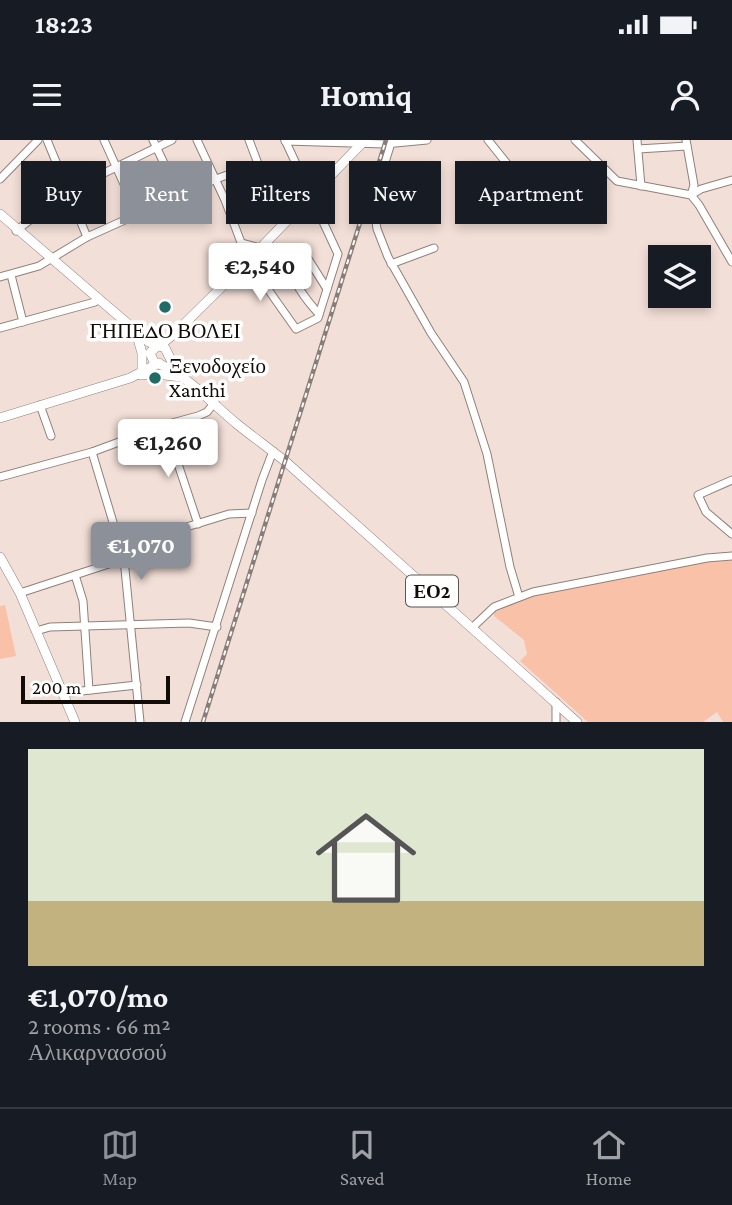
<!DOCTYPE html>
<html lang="en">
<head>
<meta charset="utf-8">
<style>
	:root { --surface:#171b24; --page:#20242c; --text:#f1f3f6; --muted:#9ea1a6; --line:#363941; --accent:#8c9099 }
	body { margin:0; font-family:"Crimson Pro",serif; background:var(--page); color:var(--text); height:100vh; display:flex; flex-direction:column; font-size:26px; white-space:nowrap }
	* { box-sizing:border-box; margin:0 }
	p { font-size:23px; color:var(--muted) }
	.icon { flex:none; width:38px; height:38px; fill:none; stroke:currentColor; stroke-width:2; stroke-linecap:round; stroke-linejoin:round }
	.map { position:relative; height:582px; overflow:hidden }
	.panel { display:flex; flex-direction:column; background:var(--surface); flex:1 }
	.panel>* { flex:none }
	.guide { position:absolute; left:21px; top:21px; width:691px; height:63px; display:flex; gap:14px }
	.tools { position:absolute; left:648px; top:105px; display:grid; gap:14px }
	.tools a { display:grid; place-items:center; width:63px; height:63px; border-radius:0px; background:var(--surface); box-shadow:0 4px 10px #0003; font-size:35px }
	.scale { position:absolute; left:21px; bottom:18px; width:149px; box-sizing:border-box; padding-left:7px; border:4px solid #120c09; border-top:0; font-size:19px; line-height:24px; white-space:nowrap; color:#120c09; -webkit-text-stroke:5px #fff; paint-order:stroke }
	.price { position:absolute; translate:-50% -60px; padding:0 16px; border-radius:7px; background:#fff; color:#222; font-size:23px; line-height:46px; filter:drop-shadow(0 2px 4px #0008) }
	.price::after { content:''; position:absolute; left:50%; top:42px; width:21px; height:16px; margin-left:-10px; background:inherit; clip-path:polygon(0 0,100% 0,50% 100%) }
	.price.active { background:var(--accent); color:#fff }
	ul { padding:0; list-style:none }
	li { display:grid; align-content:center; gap:14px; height:371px; padding:0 28px }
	li span { display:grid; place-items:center; height:217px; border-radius:0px; color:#555 }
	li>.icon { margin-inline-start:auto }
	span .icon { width:126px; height:126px; fill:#fffc; stroke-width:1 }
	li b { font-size:30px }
	.chip { padding:0 24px; border-radius:0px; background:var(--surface); box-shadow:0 4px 10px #0003; font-size:24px; line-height:63px }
	.chip.active { background:var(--accent); color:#fff }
	.status { display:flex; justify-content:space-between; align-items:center; height:49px; padding:0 35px; background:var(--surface); direction:ltr }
	.status svg { height:19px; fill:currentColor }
	header { display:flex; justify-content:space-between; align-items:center; height:91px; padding:0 28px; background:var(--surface); font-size:32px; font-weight:700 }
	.menu { display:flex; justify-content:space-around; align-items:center; height:98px; border-top:2px solid var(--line); background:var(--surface); font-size:19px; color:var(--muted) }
	.menu a { display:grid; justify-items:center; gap:4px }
	.menu .active { color:var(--accent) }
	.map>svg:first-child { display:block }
	.green { fill:#f9c2a8 }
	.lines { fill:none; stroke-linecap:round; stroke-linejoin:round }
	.minor-casing { stroke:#918078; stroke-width:9 }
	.major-casing { stroke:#918078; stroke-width:10 }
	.minor { stroke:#fff; stroke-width:7 }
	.major { stroke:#fff; stroke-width:9 }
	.rail-casing { stroke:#8a7d78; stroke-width:4.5 }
	.rail { stroke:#fff; stroke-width:2; stroke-dasharray:5; stroke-linecap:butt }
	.poi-dot { fill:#206b65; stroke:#fff; stroke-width:2.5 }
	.labels { text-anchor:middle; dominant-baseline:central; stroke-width:7; stroke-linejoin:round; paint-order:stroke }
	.shield { fill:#fff; stroke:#595553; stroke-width:2 }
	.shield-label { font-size:19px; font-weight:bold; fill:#120c09 }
	.poi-label { font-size:21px; fill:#120c09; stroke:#fff }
</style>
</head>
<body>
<div class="status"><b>18:23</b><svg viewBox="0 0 49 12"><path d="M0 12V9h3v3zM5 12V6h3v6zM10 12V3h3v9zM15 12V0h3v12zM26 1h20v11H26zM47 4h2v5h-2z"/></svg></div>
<header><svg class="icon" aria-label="menu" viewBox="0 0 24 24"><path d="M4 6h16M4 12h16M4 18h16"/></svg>Homiq<svg class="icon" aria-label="person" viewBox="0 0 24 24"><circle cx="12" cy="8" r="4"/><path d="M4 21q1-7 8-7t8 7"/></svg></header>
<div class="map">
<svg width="732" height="582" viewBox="0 0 732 582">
	<rect width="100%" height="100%" fill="#f2dfd7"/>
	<!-- green -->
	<g class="green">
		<polygon points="732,419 732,582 723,582 717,572 703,582 588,582 520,521 527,514 524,500 494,476 494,472 515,463 525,456 710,420"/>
		<polygon points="5,465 16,516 0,519 0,466"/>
	</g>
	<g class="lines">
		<!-- minor casing -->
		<g class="minor-casing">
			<g id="minor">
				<polyline points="47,0 87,97"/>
				<polyline points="104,0 138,75"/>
				<polyline points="153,0 179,55"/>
				<polyline points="197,0 225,60 248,121 296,189 318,178 338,114 285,0"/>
				<polyline points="249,0 265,42"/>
				<polyline points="488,0 537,61"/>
				<polyline points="575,0 617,41 691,55 699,65 732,122"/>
				<polyline points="637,0 641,46"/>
				<polyline points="686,0 694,45 691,55"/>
				<polyline points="285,1 385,4 427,0"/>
				<polyline points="391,3 373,61 377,89 388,117 431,193 464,242 487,314 510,427 519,457"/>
				<polyline points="638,9 687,6"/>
				<polyline points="0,39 38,0"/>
				<polyline points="245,52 274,39"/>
				<polyline points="691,55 701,49 732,40"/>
				<polyline points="16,91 67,51 172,0"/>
				<polyline points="242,103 260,108"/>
				<polyline points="391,124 434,108"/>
				<polyline points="11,135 23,182"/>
				<polyline points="0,137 39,126 87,97 216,39 258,24"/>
				<path d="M 319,174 C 307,161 290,139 289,122 L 300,113 L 305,114 L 327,149"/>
				<polyline points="0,188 95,162"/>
				<polyline points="40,265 51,296"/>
				<polyline points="165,285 198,384"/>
				<polyline points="92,312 124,419 140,582"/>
				<polyline points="0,337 92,312 165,285 198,276 207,272 215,262"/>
				<polyline points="732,340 698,355 706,372 732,394"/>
				<polyline points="121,407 229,374 252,373"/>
				<polyline points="75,435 83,461 89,550"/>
				<polyline points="20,453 124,419"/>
				<polyline points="473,487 494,467 533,452 707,418 732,416"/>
				<polyline points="36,491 50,487 189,483 217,487"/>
				<polyline points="63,553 137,545"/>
				<polyline points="556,562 556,582"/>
				<polyline points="185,582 262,340 273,311"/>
			</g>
		</g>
		<!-- major casing -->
		<g class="major-casing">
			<g id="major">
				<polyline points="0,74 149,202 165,208 171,220 177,227"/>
				<polyline points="138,199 142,213 142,228"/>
				<path d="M 157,206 L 150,213 L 154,222 C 186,233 210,262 237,284 C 253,297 270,309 286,322 L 577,582"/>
				<polyline points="159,206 174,194 248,121 365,0"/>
				<polyline points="140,235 157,234 181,237"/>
				<polyline points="0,278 130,238 159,223"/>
				<polyline points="0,417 20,453 75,582"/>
			</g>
		</g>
		<!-- minor -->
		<use href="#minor" class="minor"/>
		<!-- major -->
		<use href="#major" class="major"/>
		<!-- rail casing -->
		<g class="rail-casing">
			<polyline id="rail" points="203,582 386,0"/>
		</g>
		<!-- rail -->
		<use href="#rail" class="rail"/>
	</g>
	<!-- markers -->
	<g class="poi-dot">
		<circle cx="165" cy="167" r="7"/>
		<circle cx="155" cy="238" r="7"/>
	</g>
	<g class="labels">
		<!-- shield labels -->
		<rect class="shield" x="406" y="435.5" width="52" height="31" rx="5"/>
		<g class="shield-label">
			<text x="432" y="451">ΕΟ2</text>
		</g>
		<!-- poi labels -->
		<g class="poi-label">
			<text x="165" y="191">ΓΗΠΕΔΟ ΒΟΛΕΙ</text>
			<text x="169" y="226" text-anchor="start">Ξενοδοχείο<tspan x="169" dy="24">Xanthi</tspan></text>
		</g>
	</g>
</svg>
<div class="tools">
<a><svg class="icon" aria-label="layers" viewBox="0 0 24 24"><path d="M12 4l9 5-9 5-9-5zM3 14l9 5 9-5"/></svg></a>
</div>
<div class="scale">200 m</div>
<b class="price" style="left:260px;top:163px">€2,540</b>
<b class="price" style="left:168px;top:339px">€1,260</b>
<b class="price active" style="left:141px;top:442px">€1,070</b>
<div class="guide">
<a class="chip">Buy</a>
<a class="chip active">Rent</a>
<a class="chip">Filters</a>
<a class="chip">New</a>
<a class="chip">Apartment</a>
</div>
</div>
<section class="panel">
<ul>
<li><span style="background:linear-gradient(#dfe7d0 70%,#c2b280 0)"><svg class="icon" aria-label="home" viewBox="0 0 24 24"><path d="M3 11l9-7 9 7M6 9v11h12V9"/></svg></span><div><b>€1,070/mo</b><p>2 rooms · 66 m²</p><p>Αλικαρνασσού</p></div></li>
</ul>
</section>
<nav class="menu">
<a class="active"><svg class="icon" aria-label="map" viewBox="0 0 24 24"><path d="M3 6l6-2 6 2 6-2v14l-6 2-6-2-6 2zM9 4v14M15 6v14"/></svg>Map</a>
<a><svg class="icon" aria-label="saved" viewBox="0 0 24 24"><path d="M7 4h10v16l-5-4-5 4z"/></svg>Saved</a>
<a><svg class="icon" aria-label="home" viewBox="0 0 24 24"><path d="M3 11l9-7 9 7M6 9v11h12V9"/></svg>Home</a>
</nav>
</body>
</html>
